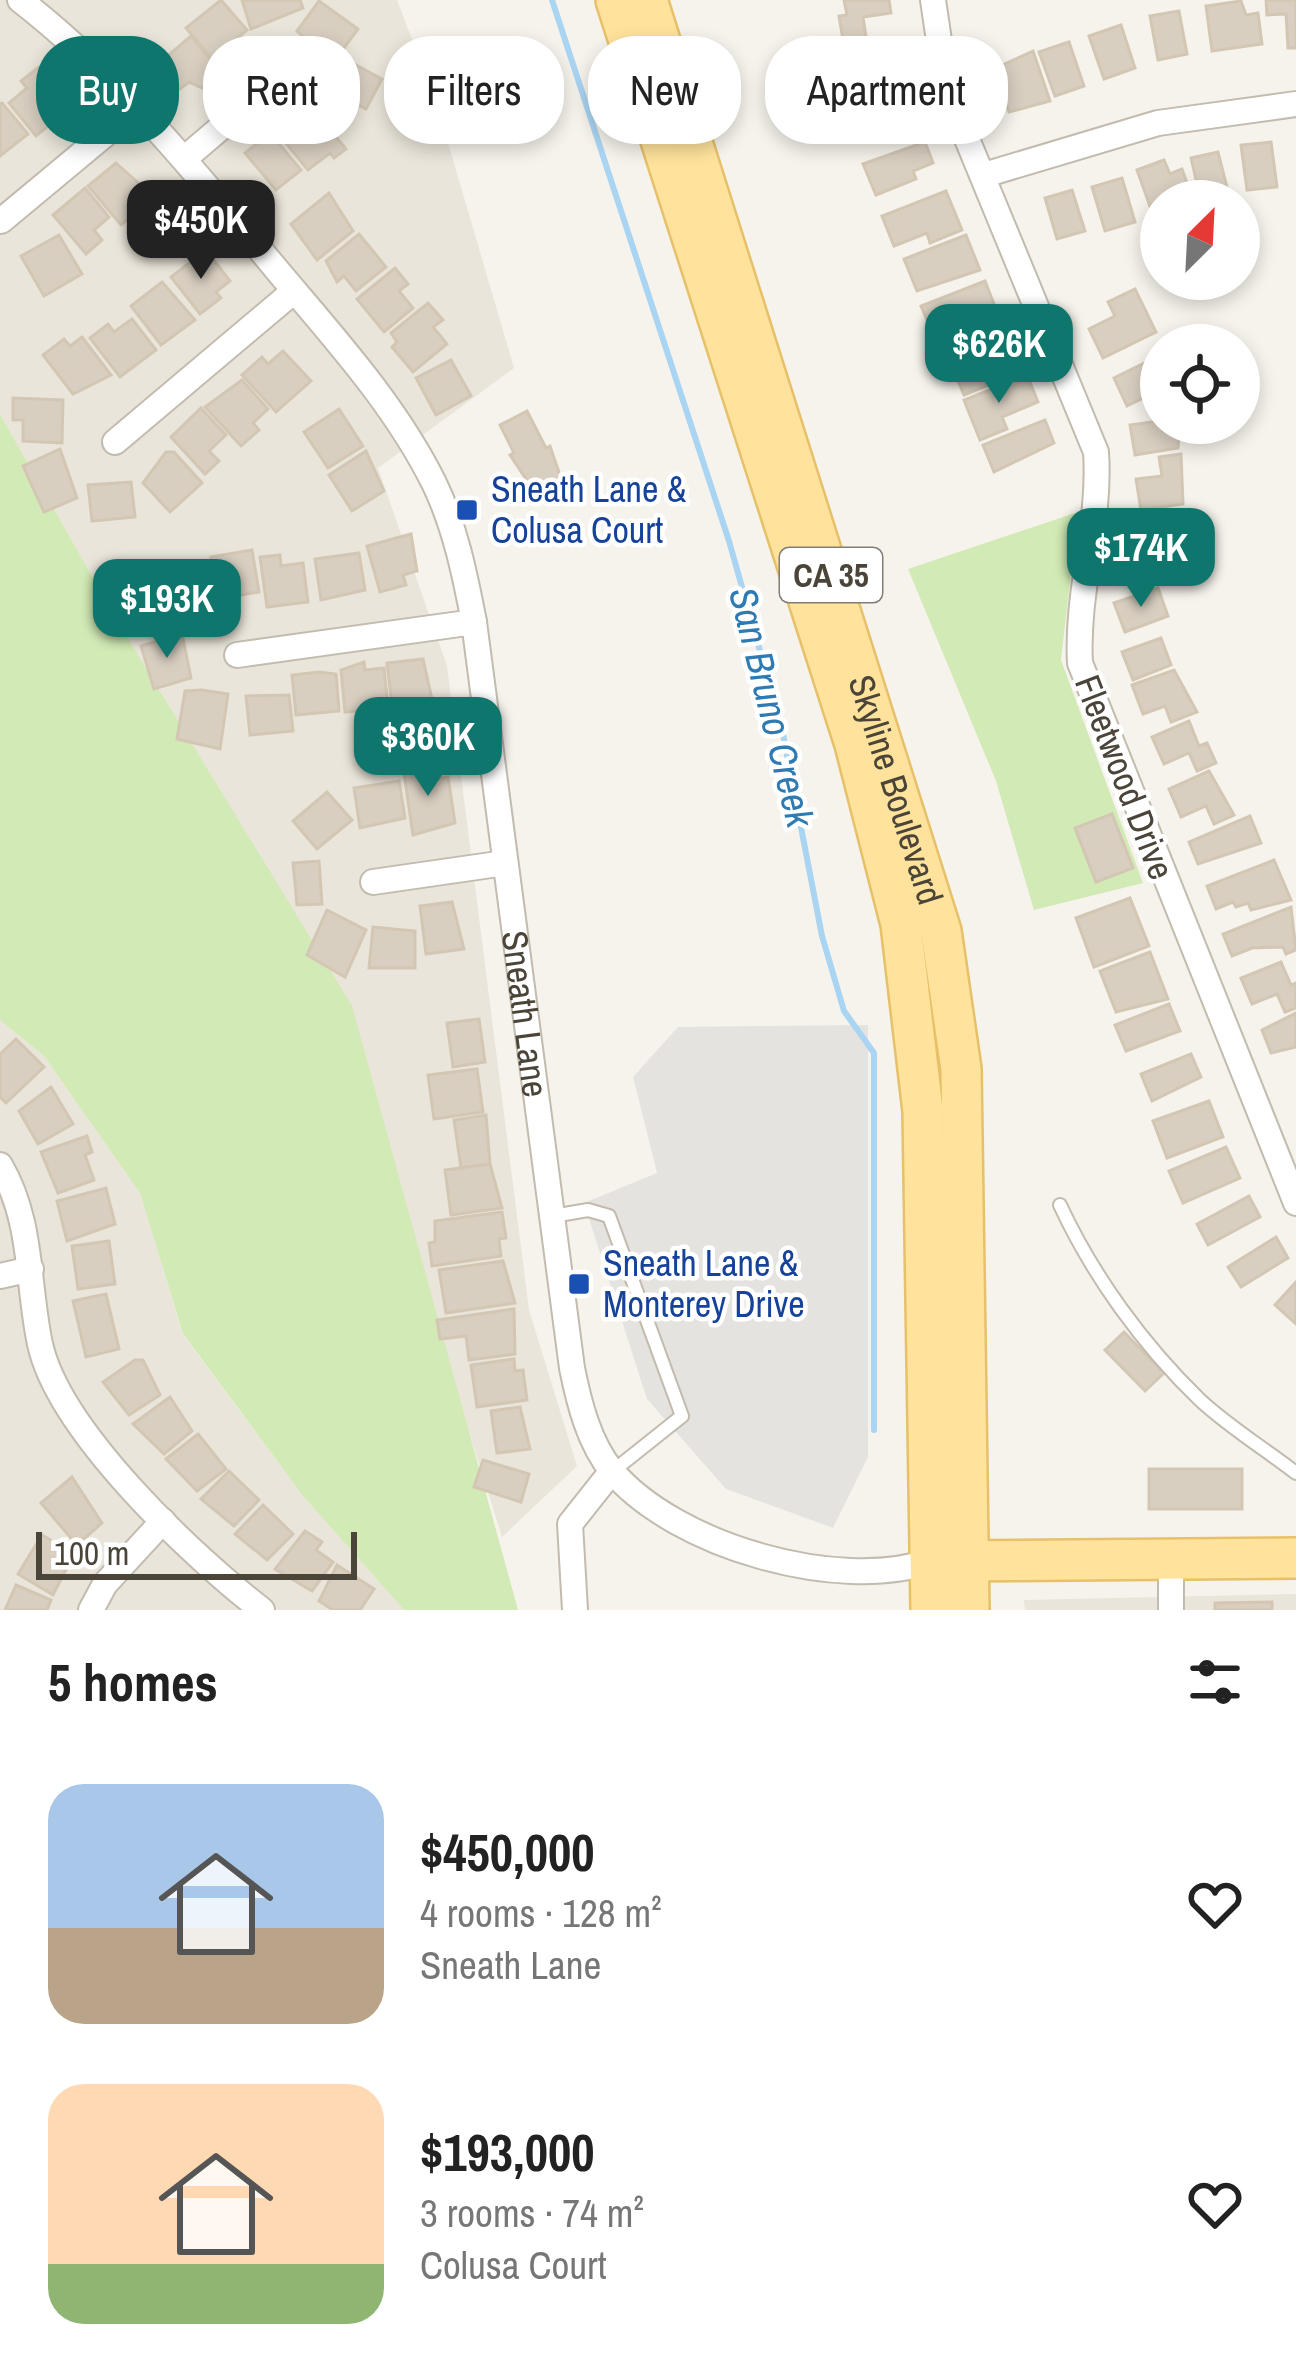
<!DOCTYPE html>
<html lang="en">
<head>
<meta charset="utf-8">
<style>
	:root { --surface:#fff; --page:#f2f2f2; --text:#222; --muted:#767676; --accent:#0f766e }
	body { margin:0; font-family:"Archivo Narrow",sans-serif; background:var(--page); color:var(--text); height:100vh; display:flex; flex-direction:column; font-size:45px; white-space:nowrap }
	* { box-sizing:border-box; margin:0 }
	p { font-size:39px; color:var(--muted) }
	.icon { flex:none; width:66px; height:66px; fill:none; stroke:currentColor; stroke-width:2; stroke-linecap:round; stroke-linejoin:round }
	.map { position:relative; height:1610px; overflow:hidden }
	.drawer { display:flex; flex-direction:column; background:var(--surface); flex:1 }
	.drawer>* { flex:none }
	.guide { position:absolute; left:36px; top:36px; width:1224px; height:108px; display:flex; gap:24px }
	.needle { width:78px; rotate:24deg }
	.buttons { position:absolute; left:1140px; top:180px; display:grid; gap:24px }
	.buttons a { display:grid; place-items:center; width:120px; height:120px; border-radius:50%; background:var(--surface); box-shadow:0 6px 18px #0003; font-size:60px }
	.scale { position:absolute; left:36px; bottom:30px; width:321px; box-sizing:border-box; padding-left:12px; border:6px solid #4b4439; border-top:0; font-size:33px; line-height:42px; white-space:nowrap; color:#4b4439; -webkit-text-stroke:9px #fff; paint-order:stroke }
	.price { position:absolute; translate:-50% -102px; padding:0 27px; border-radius:24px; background:var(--accent); color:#fff; font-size:39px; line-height:78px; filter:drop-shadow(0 3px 6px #0008) }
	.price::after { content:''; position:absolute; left:50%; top:72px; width:36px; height:27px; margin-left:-18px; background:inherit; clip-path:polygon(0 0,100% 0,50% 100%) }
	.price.current { background:#222; color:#fff }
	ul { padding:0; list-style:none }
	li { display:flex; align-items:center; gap:36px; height:300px; padding:0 48px }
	li span { display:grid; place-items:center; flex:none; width:336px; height:240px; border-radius:36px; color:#555 }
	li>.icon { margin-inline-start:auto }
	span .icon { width:144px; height:144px; fill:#fffc; stroke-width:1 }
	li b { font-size:51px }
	h2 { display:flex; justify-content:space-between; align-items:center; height:144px; padding:0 48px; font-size:51px }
	.pill { padding:0 42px; border-radius:48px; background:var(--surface); box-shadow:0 6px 18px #0003; font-size:42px; line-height:108px }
	.pill.current { background:var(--accent); color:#fff }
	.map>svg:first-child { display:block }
	.residential { fill:#eae5da }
	.green { fill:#d2eab5 }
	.parking { fill:#e5e3e0 }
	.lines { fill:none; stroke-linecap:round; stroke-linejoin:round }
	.stream { stroke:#a9d4f2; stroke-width:6 }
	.building { fill:#d8cfc1; stroke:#d3c7b4; stroke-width:3 }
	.lane-casing { stroke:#c2bbae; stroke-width:16 }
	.street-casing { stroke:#c2bbae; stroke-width:28 }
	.primary-casing { stroke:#e6c16a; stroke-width:44 }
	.lane { stroke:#fff; stroke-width:12 }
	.street { stroke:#fff; stroke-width:24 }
	.primary { stroke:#ffe39c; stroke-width:39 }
	.transit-dot { fill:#1a4fb4; stroke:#fff; stroke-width:4.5 }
	.labels { text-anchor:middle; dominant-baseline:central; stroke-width:9; stroke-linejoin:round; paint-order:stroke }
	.shield { fill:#fff; stroke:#817c74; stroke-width:3 }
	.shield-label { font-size:33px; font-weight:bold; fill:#4b4439 }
	.transit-label { font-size:36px; fill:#164399; stroke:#fff; text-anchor:start }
	.street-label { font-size:36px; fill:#4b4439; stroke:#fff }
	.water-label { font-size:39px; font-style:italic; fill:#2e7ab2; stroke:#fff }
</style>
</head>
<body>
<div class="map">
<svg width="1296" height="1610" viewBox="0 0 1296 1610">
	<rect width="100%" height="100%" fill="#f6f3ec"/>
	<!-- residential -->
	<g class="residential">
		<polygon points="0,0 397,0 437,105 514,368 378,468 447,666 529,1310 577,1466 502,1537 440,1339 122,629 0,414"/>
		<polygon points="0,1020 44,1056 140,1193 183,1335 303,1496 404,1610 0,1610"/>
		<polygon points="1296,1594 1296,1610 1025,1610 1024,1600"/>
	</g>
	<!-- green -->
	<g class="green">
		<polygon points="0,414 122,629 352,1006 518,1610 404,1610 303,1496 183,1334 140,1193 44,1056 0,1020"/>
		<polygon points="1078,512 1061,660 1143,883 1034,910 996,781 908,569"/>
	</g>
	<!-- parking -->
	<polygon class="parking" points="868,1025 868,1457 833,1528 726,1489 647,1399 584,1203 657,1173 633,1077 678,1027"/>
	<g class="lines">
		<!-- stream -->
		<polyline class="stream" points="552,0 729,541 782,729 822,936 844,1011 874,1053 874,1430"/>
	</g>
	<!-- building -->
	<g class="building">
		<polygon points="221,0 247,30 212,59 186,28"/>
		<polygon points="242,0 300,0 303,8 251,29"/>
		<polygon points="844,0 889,0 891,13 863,17 866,37 843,40 839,16 847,15"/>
		<polygon points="1266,0 1296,0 1296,48 1288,48 1286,14 1267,15"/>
		<polygon points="319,1 358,29 332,64 297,31"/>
		<polygon points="1241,1 1246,15 1258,13 1262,44 1212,51 1206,6"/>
		<polygon points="1179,11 1187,54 1158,60 1150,16"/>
		<polygon points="1121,25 1135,68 1104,79 1089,36"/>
		<polygon points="191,36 221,72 202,88 189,82 180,89 156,66"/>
		<polygon points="1069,42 1084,86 1055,96 1039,52"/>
		<polygon points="895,44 902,73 893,74 898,94 856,104 851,53"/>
		<polygon points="1033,51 1050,101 1009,112 994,69"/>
		<polygon points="343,58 382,79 366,109 356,104 344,125 315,109"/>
		<polygon points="39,67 67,101 55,111 59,117 36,136 9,103 27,88 21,81"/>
		<polygon points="910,97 915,119 851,141 845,112"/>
		<polygon points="2,103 28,134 0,156 0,104"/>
		<polygon points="315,112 346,149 334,158 330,153 308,170 285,142"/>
		<polygon points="270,133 301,170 276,190 245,153"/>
		<polygon points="925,142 933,163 913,171 916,179 876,195 863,164"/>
		<polygon points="1271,142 1277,187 1247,190 1241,145"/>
		<polygon points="1218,152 1229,195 1201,201 1191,158"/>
		<polygon points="1164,160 1170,174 1182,169 1192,197 1161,201 1161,208 1152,212 1137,170"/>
		<polygon points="116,163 154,197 121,225 88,186"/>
		<polygon points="1122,178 1135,222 1105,231 1092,187"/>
		<polygon points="85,188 109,217 94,230 102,240 86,254 53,215"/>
		<polygon points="1072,190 1085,231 1057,239 1045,198"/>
		<polygon points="946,191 962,230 930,243 927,233 894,246 882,216"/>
		<polygon points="329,193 353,231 317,260 291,224"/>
		<polygon points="359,234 386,267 356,291 344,276 337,282 326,261"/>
		<polygon points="59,235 82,274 44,296 21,256"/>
		<polygon points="966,235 980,270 917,291 904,259"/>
		<polygon points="206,250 230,281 216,292 221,298 200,314 171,277"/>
		<polygon points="395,268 408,284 399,291 413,308 384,332 357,299"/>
		<polygon points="985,281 994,304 933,334 921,306"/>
		<polygon points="162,282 195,320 161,345 131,306"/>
		<polygon points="1135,289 1156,332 1103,358 1089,329 1115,316 1108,302"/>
		<polygon points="428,303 443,320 433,327 447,344 413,372 392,347 397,342 391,333"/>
		<polygon points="132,319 156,350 120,377 90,338 108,324 114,332"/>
		<polygon points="995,328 1003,346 1012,342 1023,371 964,395 945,348"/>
		<polygon points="82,337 111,375 73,394 43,355 64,339 70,346"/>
		<polygon points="283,351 311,381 276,412 242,375 262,357 268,364"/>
		<polygon points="1161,355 1161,389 1127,406 1114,378"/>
		<polygon points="451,360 471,396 436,415 416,378"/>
		<polygon points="1027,375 1038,402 1002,417 1007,429 980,440 964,400"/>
		<polygon points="242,380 268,409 253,423 259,430 241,446 205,407"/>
		<polygon points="13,398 63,400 62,443 23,441 23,420 13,420"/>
		<polygon points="1156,402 1161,402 1161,423 1180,423 1178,448 1135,455 1130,425 1159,421"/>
		<polygon points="201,408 226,435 209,451 219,461 205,474 171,437"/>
		<polygon points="339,409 363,446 328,468 304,432"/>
		<polygon points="527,411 546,448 550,446 561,478 534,491 510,455 514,453 500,425"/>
		<polygon points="1045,420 1054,443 994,472 983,445"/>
		<polygon points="60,449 77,498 44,512 23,466"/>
		<polygon points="366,451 384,491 352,511 329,475"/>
		<polygon points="166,452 174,452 202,483 170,512 143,483"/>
		<polygon points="1181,454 1183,504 1141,510 1136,479 1162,476 1159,457"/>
		<polygon points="131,482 135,517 92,521 88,485"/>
		<polygon points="1193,522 1198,552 1137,556 1134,536 1149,534 1149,528"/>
		<polygon points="411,534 417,571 403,575 406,585 380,592 367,546"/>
		<polygon points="252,550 259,592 211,600 211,557"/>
		<polygon points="359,553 365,590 321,600 315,559"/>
		<polygon points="280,555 281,566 303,563 308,602 267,607 260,557"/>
		<polygon points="174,568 204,592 191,608 198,613 183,632 146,602"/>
		<polygon points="1158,588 1168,616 1125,632 1114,603"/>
		<polygon points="182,634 191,678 154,689 141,646"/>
		<polygon points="1161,638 1171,665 1133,680 1122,652"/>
		<polygon points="423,659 434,708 393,713 387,663"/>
		<polygon points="364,662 365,670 384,668 388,708 345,712 341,670"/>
		<polygon points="1174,670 1197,712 1171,722 1165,706 1143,714 1132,685"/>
		<polygon points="319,672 336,674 339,711 296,715 292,675"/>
		<polygon points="202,690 228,694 220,749 177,739 185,691"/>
		<polygon points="289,695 293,731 250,735 246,696"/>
		<polygon points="1189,721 1199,746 1207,743 1216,763 1197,771 1189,753 1164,764 1152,737"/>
		<polygon points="429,763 431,780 448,777 455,823 413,835 403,766"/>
		<polygon points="1209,771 1234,815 1214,824 1206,806 1181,817 1169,789"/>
		<polygon points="399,781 405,818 360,828 354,788"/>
		<polygon points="327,792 352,820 317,849 293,821"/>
		<polygon points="1112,814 1133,868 1096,882 1075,828"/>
		<polygon points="1250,816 1261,843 1198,864 1189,842"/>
		<polygon points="1274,860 1291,900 1251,910 1248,903 1236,907 1233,902 1216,909 1207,886"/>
		<polygon points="319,861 322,904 297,905 293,863"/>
		<polygon points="1130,898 1149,946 1094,967 1076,918"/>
		<polygon points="452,902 464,949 426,954 420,906"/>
		<polygon points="1291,907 1296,950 1286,954 1283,947 1252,948 1232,956 1223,934"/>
		<polygon points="327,910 366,930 345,977 307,955"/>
		<polygon points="373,927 415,931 415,968 369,968"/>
		<polygon points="1150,952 1168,999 1116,1012 1100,971"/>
		<polygon points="1281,962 1291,985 1296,983 1296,1008 1285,1012 1277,994 1252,1004 1241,978"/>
		<polygon points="1169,1004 1180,1031 1126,1051 1115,1025"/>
		<polygon points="1296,1013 1296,1047 1271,1053 1262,1030"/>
		<polygon points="479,1019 485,1062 453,1067 447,1023"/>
		<polygon points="16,1039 44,1067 6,1103 0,1097 0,1054"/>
		<polygon points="1191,1054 1201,1077 1152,1101 1141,1074"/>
		<polygon points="477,1069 483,1112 434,1119 428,1075"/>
		<polygon points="51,1087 73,1124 38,1144 19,1111"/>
		<polygon points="1209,1101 1223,1137 1167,1158 1153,1121"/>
		<polygon points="486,1115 490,1164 461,1168 454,1120"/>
		<polygon points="87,1136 92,1152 85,1155 94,1180 58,1193 41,1152"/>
		<polygon points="1226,1147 1240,1178 1183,1203 1169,1171"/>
		<polygon points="490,1164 502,1208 451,1215 445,1170"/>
		<polygon points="106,1188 115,1224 67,1241 57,1201"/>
		<polygon points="1249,1196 1260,1217 1208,1245 1197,1224"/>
		<polygon points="502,1212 506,1238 499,1239 501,1256 432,1266 429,1243 435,1242 435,1221"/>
		<polygon points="1276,1237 1288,1258 1241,1287 1228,1267"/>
		<polygon points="109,1241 115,1284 78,1289 72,1246"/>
		<polygon points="503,1261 515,1303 446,1313 439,1270"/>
		<polygon points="1296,1282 1296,1324 1275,1305"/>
		<polygon points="106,1294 119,1349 86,1357 73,1301"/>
		<polygon points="514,1309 515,1354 469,1360 466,1336 440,1339 437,1320"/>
		<polygon points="1124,1332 1164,1373 1145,1391 1105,1350"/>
		<polygon points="514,1359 515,1371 523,1370 527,1400 477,1407 471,1365"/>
		<polygon points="135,1360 143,1360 160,1395 129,1415 103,1382"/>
		<polygon points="170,1397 192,1431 164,1454 133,1424"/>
		<polygon points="520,1407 530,1449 497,1453 491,1411"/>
		<polygon points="198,1434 226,1469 197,1491 166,1459"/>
		<polygon points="483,1460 529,1474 521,1502 474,1487"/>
		<rect x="1149" y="1469" width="93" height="40"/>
		<polygon points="229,1471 259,1500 234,1526 201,1499"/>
		<polygon points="72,1477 102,1523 77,1545 41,1503"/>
		<polygon points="263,1505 293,1534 267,1560 235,1534"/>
		<polygon points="305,1531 322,1542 316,1550 333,1562 312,1591 275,1569"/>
		<polygon points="42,1535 74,1554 53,1595 18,1574"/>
		<polygon points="337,1565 374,1589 360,1610 333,1610 319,1601"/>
		<polygon points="16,1585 51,1600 47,1610 5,1610"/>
		<polygon points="1272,1602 1272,1610 1215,1610 1215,1603"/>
	</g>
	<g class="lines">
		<!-- lane casing -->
		<g class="lane-casing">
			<g id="lane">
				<path d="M 1060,1205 C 1093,1276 1143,1345 1200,1400 C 1229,1427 1265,1449 1296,1473"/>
				<polyline points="553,1216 588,1210 609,1216 682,1416 613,1471"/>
			</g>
		</g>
		<!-- street casing -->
		<g class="street-casing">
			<g id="street">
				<path id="s1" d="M 20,0 C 119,77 197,174 277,270 C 334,338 394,403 434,483 C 455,526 465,575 474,622 L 572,1368 C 579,1403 589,1443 612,1471 C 675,1546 839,1593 930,1561"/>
				<path d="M 933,0 L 946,88 L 1096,452 C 1101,524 1076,591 1080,663 L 1296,1203"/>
				<polyline points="184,159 277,80"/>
				<polyline points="984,175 1158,123 1296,104"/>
				<polyline points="1,221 138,107"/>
				<polyline points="115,442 294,291"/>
				<polyline points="237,655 474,622"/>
				<polyline points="373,882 505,863"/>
				<path d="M 0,1165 C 33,1221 27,1283 40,1344 C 59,1431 192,1556 262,1610"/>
				<polyline points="0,1276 31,1269"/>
				<polyline points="1171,1559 1171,1610"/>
				<polyline points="91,1610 105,1584 163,1521"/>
				<polyline points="575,1610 570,1524 612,1471"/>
			</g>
		</g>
		<!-- primary casing -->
		<g class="primary-casing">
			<g id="primary">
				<polyline points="616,0 855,744 901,924 923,1111 931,1610"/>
				<path id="s2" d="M 647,0 L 941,931 L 961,1069 L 969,1610"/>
				<polyline points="947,1561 1296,1558"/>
			</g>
		</g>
		<!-- lane -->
		<use href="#lane" class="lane"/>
		<!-- street -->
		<use href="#street" class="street"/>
		<!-- primary -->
		<use href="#primary" class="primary"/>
	</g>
	<!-- markers -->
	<g class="transit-dot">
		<rect x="455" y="498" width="24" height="24" rx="6"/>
		<rect x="567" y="1272" width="24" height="24" rx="6"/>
	</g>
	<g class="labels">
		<!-- shield labels -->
		<rect class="shield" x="780" y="548" width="102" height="54" rx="9"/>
		<g class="shield-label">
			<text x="831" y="575">CA 35</text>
		</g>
		<!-- transit labels -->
		<g class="transit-label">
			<text x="491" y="489">Sneath Lane &amp;<tspan x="491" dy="41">Colusa Court</tspan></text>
			<text x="603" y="1263">Sneath Lane &amp;<tspan x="603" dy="41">Monterey Drive</tspan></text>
		</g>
		<!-- street labels -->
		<g class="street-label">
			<text transform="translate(1125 777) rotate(69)">Fleetwood Drive</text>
			<text stroke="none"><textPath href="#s2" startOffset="828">Skyline Boulevard</textPath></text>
			<text stroke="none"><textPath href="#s1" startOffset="1179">Sneath Lane</textPath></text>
		</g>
		<!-- water labels -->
		<g class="water-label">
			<text transform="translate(772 707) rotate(76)">San Bruno Creek</text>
		</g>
	</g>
</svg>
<div class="buttons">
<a><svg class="needle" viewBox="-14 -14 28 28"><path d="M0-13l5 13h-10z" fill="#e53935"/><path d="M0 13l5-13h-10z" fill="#767676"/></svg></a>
<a><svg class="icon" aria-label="locate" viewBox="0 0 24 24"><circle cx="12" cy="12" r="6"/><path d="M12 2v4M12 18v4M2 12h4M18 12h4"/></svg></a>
</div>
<div class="scale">100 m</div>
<b class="price current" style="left:201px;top:282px">$450K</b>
<b class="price" style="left:999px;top:406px">$626K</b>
<b class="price" style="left:1141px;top:610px">$174K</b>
<b class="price" style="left:167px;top:661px">$193K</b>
<b class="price" style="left:428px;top:799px">$360K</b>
<div class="guide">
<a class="pill current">Buy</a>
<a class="pill">Rent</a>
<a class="pill">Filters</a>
<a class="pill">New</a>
<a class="pill">Apartment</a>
</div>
</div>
<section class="drawer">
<h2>5 homes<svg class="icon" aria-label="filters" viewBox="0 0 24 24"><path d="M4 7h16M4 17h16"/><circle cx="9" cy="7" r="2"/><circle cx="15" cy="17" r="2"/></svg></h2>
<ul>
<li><span style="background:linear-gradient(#a9c7e8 60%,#b9a48a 0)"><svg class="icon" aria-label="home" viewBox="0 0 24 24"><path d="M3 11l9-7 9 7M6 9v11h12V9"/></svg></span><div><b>$450,000</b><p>4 rooms · 128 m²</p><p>Sneath Lane</p></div><svg class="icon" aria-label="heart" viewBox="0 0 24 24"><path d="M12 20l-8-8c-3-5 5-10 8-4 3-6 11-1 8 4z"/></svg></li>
<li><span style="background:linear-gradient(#ffd9b3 75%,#8fb573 0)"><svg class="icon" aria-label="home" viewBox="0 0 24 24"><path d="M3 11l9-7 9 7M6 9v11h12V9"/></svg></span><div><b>$193,000</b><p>3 rooms · 74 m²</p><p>Colusa Court</p></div><svg class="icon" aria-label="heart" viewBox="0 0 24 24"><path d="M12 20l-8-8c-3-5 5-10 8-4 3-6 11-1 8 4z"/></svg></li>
</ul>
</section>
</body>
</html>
